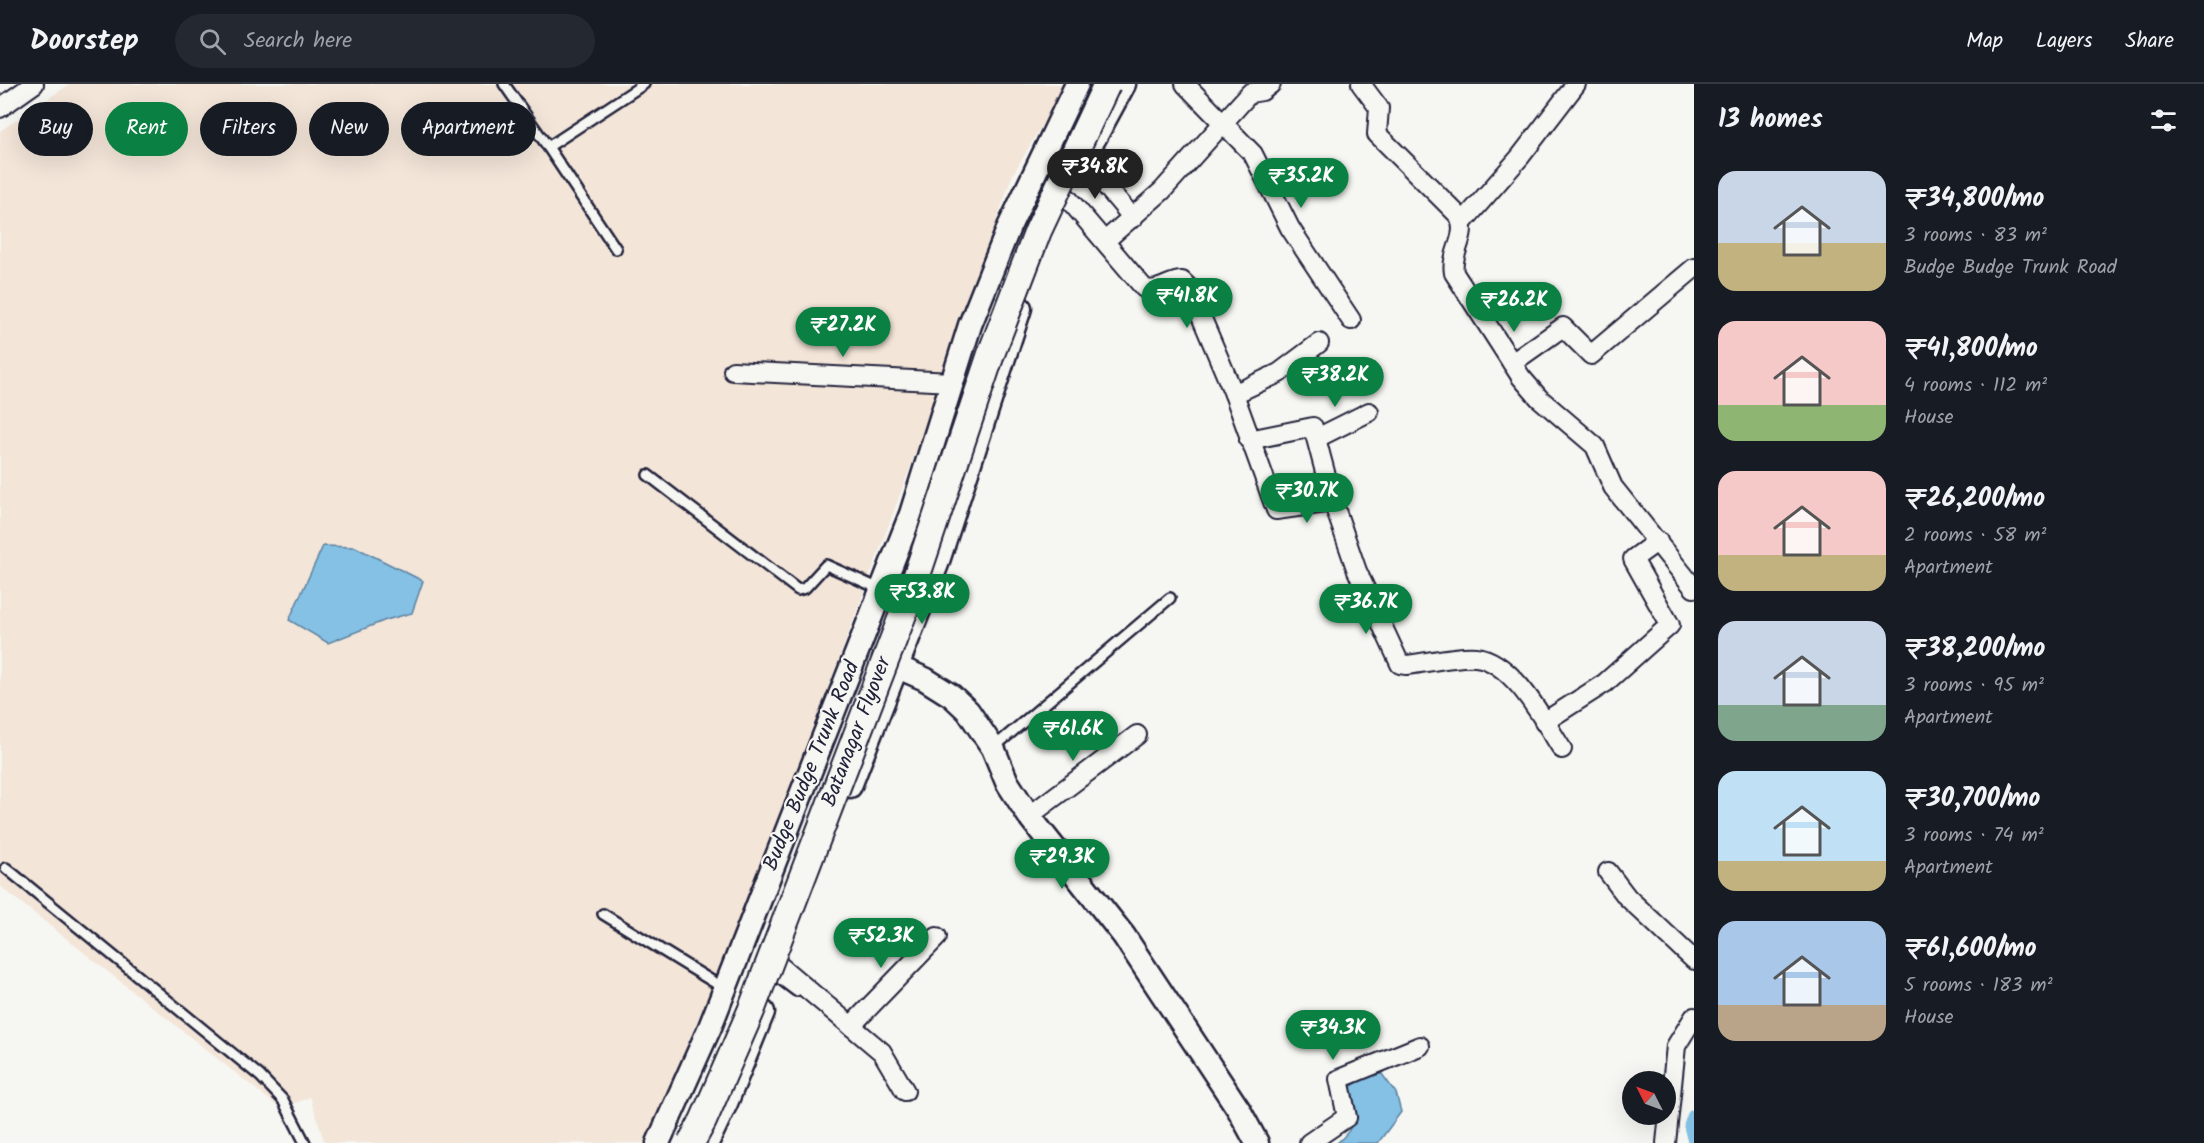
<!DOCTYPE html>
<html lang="en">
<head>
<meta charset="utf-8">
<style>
	:root { --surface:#171b24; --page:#242831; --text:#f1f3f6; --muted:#9ea1a6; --line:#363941; --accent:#0b8043 }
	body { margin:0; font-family:Kalam,sans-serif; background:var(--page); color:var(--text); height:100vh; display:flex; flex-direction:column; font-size:22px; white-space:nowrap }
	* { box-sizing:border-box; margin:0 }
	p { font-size:20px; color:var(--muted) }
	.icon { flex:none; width:33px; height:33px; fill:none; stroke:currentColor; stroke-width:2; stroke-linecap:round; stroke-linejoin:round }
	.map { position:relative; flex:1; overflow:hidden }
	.details { display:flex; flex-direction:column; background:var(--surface); width:510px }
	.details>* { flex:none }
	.hud { position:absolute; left:18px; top:18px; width:570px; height:54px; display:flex; gap:12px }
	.needle { width:39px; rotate:312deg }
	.controls { position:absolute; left:1622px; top:987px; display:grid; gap:12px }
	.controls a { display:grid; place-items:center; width:54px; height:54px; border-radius:50%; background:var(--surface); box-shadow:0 6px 24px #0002; font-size:30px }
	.price { position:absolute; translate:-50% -51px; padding:0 14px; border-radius:21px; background:var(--accent); color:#fff; font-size:20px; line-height:39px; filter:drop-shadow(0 2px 3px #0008) }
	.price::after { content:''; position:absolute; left:50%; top:36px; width:18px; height:14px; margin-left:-9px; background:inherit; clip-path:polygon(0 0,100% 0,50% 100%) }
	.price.current { background:#222; color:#fff }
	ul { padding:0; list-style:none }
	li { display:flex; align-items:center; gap:18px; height:150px; padding:0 24px }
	li span { display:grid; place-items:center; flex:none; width:168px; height:120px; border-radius:18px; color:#555 }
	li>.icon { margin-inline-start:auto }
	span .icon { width:72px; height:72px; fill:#fffc; stroke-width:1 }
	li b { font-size:26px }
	h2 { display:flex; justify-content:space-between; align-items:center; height:72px; padding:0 24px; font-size:26px }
	.pill { padding:0 21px; border-radius:27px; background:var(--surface); box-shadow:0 6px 24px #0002; font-size:21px; line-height:54px }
	.pill.current { background:var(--accent); color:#fff }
	header { display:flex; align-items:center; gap:36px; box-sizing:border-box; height:84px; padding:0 30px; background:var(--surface); border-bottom:2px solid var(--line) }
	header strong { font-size:28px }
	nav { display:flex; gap:33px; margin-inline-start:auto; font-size:21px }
	.search { width:420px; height:54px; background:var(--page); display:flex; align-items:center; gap:15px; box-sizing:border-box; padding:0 21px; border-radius:33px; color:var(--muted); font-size:22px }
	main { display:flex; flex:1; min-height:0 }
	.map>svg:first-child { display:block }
	.built { fill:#f3e5d8 }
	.water { fill:#84c1e4; stroke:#5d81a0; stroke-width:1.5 }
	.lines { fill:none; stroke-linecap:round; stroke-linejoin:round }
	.canal { stroke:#84c1e4; stroke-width:15 }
	.service-casing { stroke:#22223b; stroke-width:14 }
	.minor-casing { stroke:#22223b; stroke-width:22 }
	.tertiary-casing { stroke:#22223b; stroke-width:27 }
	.service { stroke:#f6f6f2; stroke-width:9 }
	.minor { stroke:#f6f6f2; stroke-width:18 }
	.tertiary { stroke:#f6f6f2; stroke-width:22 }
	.secondary-bridge-casing { stroke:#22223b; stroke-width:30; stroke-linecap:butt }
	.secondary-bridge { stroke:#f6f6f2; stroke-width:26 }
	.labels { text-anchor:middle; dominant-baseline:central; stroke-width:4.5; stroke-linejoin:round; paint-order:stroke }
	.street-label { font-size:21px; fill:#22223b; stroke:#f6f6f2 }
</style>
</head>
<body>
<header>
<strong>Doorstep</strong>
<div class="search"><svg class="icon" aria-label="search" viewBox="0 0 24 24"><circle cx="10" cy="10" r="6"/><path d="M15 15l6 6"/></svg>Search here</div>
<nav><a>Map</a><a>Layers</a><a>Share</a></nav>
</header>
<main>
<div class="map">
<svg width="1694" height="1059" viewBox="0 0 1694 1059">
	<rect width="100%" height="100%" fill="#f6f6f2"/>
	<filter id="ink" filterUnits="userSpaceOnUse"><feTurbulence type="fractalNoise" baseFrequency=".0167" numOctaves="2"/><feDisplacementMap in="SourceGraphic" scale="12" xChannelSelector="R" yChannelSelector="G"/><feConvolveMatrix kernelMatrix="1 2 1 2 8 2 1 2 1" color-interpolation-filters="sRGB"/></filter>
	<g filter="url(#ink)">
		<!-- built -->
		<polygon class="built" points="70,0 1066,0 1012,92 911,381 752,809 645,1059 325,1059 310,1013 281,1025 0,802 0,47"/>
		<!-- water -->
		<g class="water">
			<polygon points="323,462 355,463 423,497 412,529 386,536 328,559 289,536"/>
			<path d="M 1370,990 L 1382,990 L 1396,1009 L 1401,1028 L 1378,1059 L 1337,1059 C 1360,1040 1355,1029 1350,1003 Z"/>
		</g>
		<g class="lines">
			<!-- canal -->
			<polyline class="canal" points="1694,1033 1691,1042 1694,1054"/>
			<!-- service casing -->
			<g class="service-casing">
				<g id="service">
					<polyline points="504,0 548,63 644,0"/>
					<polyline points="548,63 616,165"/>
					<polyline points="648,391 798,506 805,504 826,481 880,505"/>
					<polyline points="993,664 1170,514"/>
					<polyline points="6,784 260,992 283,1016 305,1059"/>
					<polyline points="603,830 725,905"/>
					<polyline points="776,892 796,907"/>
				</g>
			</g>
			<!-- minor casing -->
			<g class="minor-casing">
				<g id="minor">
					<polyline points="1185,0 1253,70 1290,144 1351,236"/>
					<path d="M 1361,0 L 1379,24 L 1377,50 L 1459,132 C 1469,152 1450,168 1454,189 L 1521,293 L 1539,314 L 1595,362 L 1613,403 L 1694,504"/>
					<polyline points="0,24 34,0"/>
					<polyline points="1083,75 1133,134"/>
					<path d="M 1065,111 L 1144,204 C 1158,210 1168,197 1182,197 L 1189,204 L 1234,310 L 1276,426 L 1333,418"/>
					<polyline points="1462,139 1520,73 1576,0"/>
					<polyline points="1106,156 1162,107 1250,9 1262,7 1271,0"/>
					<polyline points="1512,279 1563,243 1591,271 1694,184"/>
					<polyline points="733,287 952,298"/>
					<polyline points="1234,310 1279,289 1319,259"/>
					<polyline points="1317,354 1369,328"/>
					<path d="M 1249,356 L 1313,343 L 1333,418 L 1357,487 L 1400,580 L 1407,581 C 1427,579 1457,571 1476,573 C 1513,577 1544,637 1562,665"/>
					<polyline points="1544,638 1605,599 1670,541 1633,475 1658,457"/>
					<polyline points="1029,732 1137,651"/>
					<polyline points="1608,788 1627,813 1694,876"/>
					<polyline points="781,883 882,968 905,1007"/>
					<polyline points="851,942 937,853"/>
					<polyline points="1309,1059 1347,1033 1339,995 1420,962"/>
					<polyline points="1666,1059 1676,962 1694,933"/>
				</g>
			</g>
			<!-- tertiary casing -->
			<g class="tertiary-casing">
				<g id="tertiary">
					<polyline points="1093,57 1124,0"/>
					<polyline points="884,577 925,595 952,612 968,627 993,664 1007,698 1029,732 1124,852 1239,1026 1257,1059"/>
					<polyline points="850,702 937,480 1020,224"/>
					<polyline points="658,1059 710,943 911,430 970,241 1009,143 1077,0"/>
					<polyline points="707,1059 726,1019 763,928"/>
				</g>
			</g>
			<!-- service -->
			<use href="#service" class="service"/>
			<!-- minor -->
			<use href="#minor" class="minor"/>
			<!-- tertiary -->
			<use href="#tertiary" class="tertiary"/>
			<!-- secondary-bridge casing -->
			<g class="secondary-bridge-casing">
				<polyline id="secondary-bridge" points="691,1059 703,1037 751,927 910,512 991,270 1038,147 1107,0"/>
			</g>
			<!-- secondary-bridge -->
			<use href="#secondary-bridge" class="secondary-bridge"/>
		</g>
	</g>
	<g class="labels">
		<!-- street labels -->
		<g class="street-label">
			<text transform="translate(857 648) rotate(-69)">Batanagar Flyover</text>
			<text transform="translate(812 682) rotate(-68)">Budge Budge Trunk Road</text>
		</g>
	</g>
</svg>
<div class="controls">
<a><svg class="needle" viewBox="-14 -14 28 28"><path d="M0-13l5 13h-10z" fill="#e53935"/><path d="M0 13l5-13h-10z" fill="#9ea1a6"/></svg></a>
</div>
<b class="price current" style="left:1095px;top:116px">₹34.8K</b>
<b class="price" style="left:1301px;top:125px">₹35.2K</b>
<b class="price" style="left:1187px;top:245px">₹41.8K</b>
<b class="price" style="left:1514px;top:249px">₹26.2K</b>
<b class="price" style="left:843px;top:274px">₹27.2K</b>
<b class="price" style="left:1335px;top:324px">₹38.2K</b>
<b class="price" style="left:1307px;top:440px">₹30.7K</b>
<b class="price" style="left:922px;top:541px">₹53.8K</b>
<b class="price" style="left:1366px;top:551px">₹36.7K</b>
<b class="price" style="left:1073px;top:678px">₹61.6K</b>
<b class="price" style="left:1062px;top:806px">₹29.3K</b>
<b class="price" style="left:881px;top:885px">₹52.3K</b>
<b class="price" style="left:1333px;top:977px">₹34.3K</b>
<div class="hud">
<a class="pill">Buy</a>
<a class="pill current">Rent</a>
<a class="pill">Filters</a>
<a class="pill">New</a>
<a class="pill">Apartment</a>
</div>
</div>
<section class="details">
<h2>13 homes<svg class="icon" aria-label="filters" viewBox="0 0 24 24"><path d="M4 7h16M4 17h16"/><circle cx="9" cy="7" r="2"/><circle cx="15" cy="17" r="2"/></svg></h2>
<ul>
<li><span style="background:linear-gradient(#c9d6e8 60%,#c2b280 0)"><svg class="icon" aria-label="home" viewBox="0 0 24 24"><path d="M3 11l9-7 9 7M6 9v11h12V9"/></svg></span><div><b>₹34,800/mo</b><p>3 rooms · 83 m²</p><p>Budge Budge Trunk Road</p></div></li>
<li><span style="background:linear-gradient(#f6c9c9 70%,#8fb573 0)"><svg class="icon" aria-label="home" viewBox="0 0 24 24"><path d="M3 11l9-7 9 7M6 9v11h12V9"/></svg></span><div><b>₹41,800/mo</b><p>4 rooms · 112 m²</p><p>House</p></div></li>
<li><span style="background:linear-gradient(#f6c9c9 70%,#c2b280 0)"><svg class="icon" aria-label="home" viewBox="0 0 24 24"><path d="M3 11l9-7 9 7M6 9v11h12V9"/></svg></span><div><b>₹26,200/mo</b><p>2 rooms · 58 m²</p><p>Apartment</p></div></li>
<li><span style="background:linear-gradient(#c9d6e8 70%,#7fa58c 0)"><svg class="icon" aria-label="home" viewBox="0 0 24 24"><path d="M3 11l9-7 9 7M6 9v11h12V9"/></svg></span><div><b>₹38,200/mo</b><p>3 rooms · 95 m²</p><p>Apartment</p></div></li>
<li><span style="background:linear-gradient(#bfe0f5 75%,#c2b280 0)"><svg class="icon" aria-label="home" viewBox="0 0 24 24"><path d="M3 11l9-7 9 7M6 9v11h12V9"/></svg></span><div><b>₹30,700/mo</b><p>3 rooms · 74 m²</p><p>Apartment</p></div></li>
<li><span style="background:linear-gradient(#a9c7e8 70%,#b9a48a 0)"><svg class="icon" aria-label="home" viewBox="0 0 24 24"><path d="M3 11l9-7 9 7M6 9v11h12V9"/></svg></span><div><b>₹61,600/mo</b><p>5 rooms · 183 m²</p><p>House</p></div></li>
</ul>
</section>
</main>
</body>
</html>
